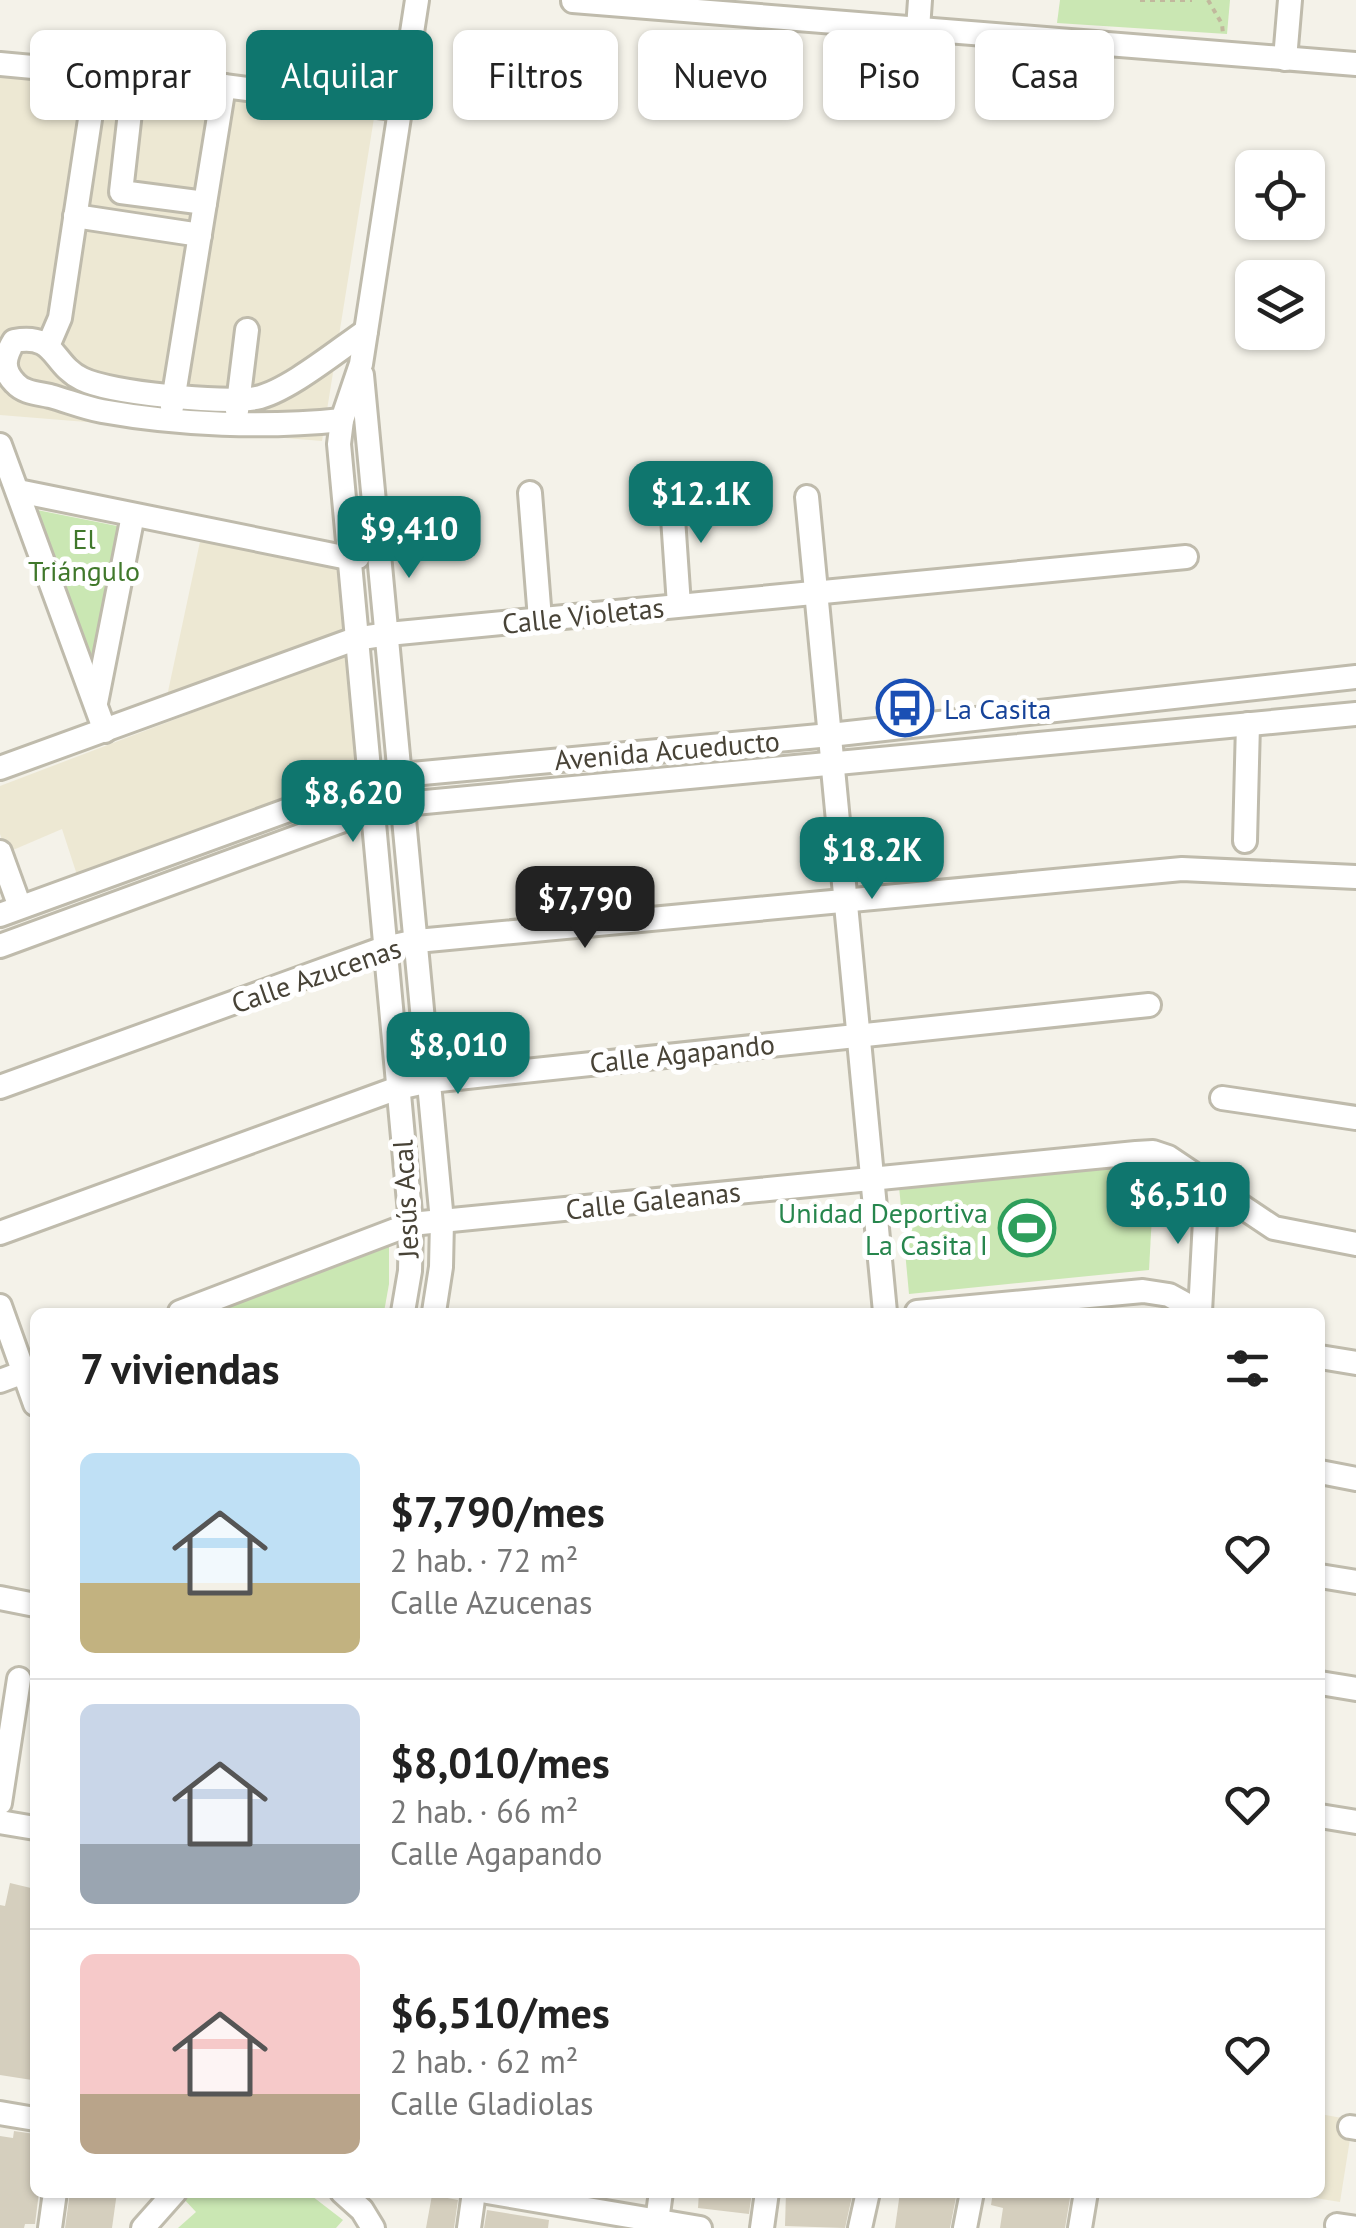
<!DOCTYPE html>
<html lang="es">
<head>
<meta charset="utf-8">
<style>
	:root { --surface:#fff; --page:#f6f6f6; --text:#222; --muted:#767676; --line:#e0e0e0; --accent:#0f766e }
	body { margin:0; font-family:"PT Sans",sans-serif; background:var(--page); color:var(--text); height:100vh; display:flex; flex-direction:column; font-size:38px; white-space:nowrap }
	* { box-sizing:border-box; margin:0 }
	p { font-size:32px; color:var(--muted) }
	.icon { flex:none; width:55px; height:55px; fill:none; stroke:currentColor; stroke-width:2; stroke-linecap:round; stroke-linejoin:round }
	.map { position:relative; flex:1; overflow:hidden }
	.panel { position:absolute; left:30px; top:1308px; width:1295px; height:890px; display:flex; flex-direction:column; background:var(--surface); border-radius:15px; box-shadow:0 2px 8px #0004 }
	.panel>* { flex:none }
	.hud { position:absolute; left:30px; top:30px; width:1298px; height:90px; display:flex; gap:20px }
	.fabs { position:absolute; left:1235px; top:150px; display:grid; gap:20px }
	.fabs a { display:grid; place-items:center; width:90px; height:90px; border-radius:15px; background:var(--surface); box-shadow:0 2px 8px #0004; font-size:50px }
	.price { position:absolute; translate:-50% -85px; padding:0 22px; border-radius:20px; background:var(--accent); color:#fff; font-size:32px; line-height:65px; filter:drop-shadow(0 2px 5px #0008) }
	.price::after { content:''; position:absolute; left:50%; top:60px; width:30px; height:22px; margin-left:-15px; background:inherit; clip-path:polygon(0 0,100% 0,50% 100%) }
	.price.active { background:#222; color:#fff }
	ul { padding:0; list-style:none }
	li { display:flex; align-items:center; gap:30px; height:250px; padding:0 50px }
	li+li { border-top:2px solid var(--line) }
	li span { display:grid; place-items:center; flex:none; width:280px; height:200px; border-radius:15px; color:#555 }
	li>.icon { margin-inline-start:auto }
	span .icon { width:120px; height:120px; fill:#fffc; stroke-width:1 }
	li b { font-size:42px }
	h2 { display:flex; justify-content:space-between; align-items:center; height:120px; padding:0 50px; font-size:42px }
	.tag { padding:0 35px; border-radius:15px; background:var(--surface); box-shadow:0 2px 8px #0004; font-size:35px; line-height:90px }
	.tag.active { background:var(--accent); color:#fff }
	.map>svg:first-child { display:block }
	.education { fill:#ede8d3 }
	.green { fill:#cae7b3 }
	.building { fill:#d5cfbe }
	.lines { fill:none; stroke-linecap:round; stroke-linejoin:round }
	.minor-casing { stroke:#bfbbac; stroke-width:28 }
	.path { stroke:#c1b89d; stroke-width:4; stroke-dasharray:5 5; stroke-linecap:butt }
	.minor { stroke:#fff; stroke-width:22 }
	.labels { text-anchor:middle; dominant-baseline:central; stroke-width:10; stroke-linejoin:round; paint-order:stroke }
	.park-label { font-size:28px; fill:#40782b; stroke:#fff }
	.street-label { font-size:28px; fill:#484337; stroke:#fff }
	.transit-label { font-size:28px; fill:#164399; stroke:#fff; text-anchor:start }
	.leisure-label { font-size:28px; fill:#27864d; stroke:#fff; text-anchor:end }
</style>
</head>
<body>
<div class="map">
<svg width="1356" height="2228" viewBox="0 0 1356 2228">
	<rect width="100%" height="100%" fill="#f4f2e9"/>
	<!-- education -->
	<g class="education">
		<polygon points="0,55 379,87 322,441 0,415"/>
		<polygon points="201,537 337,564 344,636 166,701"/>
		<polygon points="349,653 357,776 78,878 62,829 6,853 0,834 0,786"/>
		<polygon points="1320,2114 1353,2120 1340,2202 1284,2193 1320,2192"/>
	</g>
	<!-- green -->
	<g class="green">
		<polygon points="1060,0 1230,0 1227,34 1057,23"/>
		<polygon points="32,509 122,527 93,675"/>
		<polygon points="1155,1160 1149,1270 909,1294 899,1186"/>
		<polygon points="389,1244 389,1284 384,1312 209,1312"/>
		<polygon points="193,2192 308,2193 343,2220 336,2228 178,2228 196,2212 183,2198"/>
	</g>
	<!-- building -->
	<g class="building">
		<polygon points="10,1883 35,1889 35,2064 32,2080 0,2075 0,1905 5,1906"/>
		<polygon points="14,2131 35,2134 35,2192 39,2192 35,2224 25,2224 24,2228 0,2228 0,2136 13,2138"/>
		<polygon points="70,2192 117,2192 112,2228 65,2228"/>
		<polygon points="699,2192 752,2192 749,2214 698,2208"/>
		<polygon points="786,2192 853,2192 845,2228 785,2226"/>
		<polygon points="900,2192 957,2192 950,2228 895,2228"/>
		<polygon points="993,2192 1071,2192 1065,2228 1000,2228 1003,2208 991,2205"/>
		<polygon points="432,2195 458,2200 454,2228 426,2228"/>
		<polygon points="487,2210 549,2220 548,2228 484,2228"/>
	</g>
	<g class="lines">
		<!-- minor casing -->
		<g class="minor-casing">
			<g id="minor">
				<polyline points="573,1 1356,64"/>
				<polyline points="918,29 920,0"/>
				<polyline points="1285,59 1290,0"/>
				<polyline points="0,64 97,73"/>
				<polyline points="134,77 121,192 205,203"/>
				<polyline points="224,86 401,109"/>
				<polyline points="75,216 200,235"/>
				<polyline points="48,346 60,318 97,73 224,86 172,407"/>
				<polyline points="362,375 442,1221 441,1267 434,1312"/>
				<polyline points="237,411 247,330"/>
				<path d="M 342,420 C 265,428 180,425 102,411 C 85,408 68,401 50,396 C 37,393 24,393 15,383 C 1,369 5,356 14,341 C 57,333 51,364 82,379 C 110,393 224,404 256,398 C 287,392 338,350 366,331"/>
				<polyline points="0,445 105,731"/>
				<polyline points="671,489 679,605"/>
				<polyline points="18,491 348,558 358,557"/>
				<polyline points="530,493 540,619"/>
				<polyline points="807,497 885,1312"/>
				<polyline points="96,703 133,515"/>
				<polyline points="0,768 355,639 388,634 1186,557"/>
				<polyline points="1245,841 1248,724"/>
				<polyline points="0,852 20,907"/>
				<polyline points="0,915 368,781 401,775 830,735 1356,677"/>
				<polyline points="0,946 371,810 404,804 1356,714"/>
				<polyline points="0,1087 384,948 417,941 1182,869 1356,877"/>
				<polyline points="1222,1098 1356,1118"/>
				<polyline points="0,1233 398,1088 430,1081 1149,1005"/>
				<polyline points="0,1306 35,1404"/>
				<polyline points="180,1312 411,1224 1136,1153 1153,1152 1168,1157 1274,1228 1356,1244"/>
				<polyline points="403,1312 410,1271 411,1224 339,444 342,420 361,364 417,0"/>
				<polyline points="917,1312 1143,1291 1169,1295 1200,1312"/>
				<polyline points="1200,1312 1207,1184"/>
				<polyline points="1320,1357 1356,1363"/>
				<polyline points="0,1381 35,1368"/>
				<polyline points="1320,1472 1356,1479"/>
				<polyline points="1320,1576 1356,1582"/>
				<polyline points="0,1598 35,1605"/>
				<polyline points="1320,1683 1356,1689"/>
				<polyline points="0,1803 19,1679"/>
				<polyline points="1320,1816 1356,1822"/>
				<polyline points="0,1822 35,1828"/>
				<polyline points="0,2113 35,2119"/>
				<polyline points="1350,2127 1356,2128"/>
				<polyline points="342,2192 362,2210 373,2228"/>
				<polyline points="487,2192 700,2228"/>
				<polyline points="657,2221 661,2192"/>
				<polyline points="1337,2225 1356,2228"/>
				<polyline points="50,2228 55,2192"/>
				<polyline points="143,2228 175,2192"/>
				<polyline points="469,2228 474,2192"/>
				<polyline points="762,2228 767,2192"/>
				<polyline points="860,2228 868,2192"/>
				<polyline points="965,2228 972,2192"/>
				<polyline points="1080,2228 1086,2192"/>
			</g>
		</g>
		<!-- path -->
		<g class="path">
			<polyline points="1140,0 1192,0"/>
			<polyline points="1208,0 1222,24 1223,34"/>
		</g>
		<!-- minor -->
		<use href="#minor" class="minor"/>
	</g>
	<!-- icons -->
	<defs>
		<g id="bus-ring" transform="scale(2.875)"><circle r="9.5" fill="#fff" stroke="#1a4fb4" stroke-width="1.5"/><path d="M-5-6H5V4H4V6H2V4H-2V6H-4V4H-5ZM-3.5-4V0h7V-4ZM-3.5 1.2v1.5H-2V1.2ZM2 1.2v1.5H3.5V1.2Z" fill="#1a4fb4"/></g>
		<g id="stadium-ring" transform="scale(2.875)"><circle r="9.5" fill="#fff" stroke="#2e9e5b" stroke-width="1.5"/><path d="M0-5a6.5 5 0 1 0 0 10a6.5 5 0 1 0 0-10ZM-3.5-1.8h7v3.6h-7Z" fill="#2e9e5b"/></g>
	</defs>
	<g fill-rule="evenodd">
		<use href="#bus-ring" x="905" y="708"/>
		<use href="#stadium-ring" x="1027" y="1228"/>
	</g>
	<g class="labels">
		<!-- park labels -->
		<g class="park-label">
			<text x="84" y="538">El<tspan x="84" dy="32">Triángulo</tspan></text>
		</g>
		<!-- street labels -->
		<g class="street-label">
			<text transform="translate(583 615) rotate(-6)">Calle Violetas</text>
			<text transform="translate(667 750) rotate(-5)">Avenida Acueducto</text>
			<text transform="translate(316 975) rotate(-19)">Calle Azucenas</text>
			<text transform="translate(682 1053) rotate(-6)">Calle Agapando</text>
			<text transform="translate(405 1199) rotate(-93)">Jesús Acal</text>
			<text transform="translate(653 1200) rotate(-6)">Calle Galeanas</text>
		</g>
		<!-- transit labels -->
		<g class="transit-label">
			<text x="944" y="708">La Casita</text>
		</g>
		<!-- leisure labels -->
		<g class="leisure-label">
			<text x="988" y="1212">Unidad Deportiva<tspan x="988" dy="32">La Casita I</tspan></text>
		</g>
	</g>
</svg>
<div class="fabs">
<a><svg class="icon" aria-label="locate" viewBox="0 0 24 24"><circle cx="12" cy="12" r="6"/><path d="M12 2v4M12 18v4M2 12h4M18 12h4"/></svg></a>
<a><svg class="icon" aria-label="layers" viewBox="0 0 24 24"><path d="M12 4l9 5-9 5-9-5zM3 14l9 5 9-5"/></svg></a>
</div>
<b class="price" style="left:701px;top:546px">$12.1K</b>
<b class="price" style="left:409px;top:581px">$9,410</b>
<b class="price" style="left:353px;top:845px">$8,620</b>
<b class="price" style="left:872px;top:902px">$18.2K</b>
<b class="price active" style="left:585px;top:951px">$7,790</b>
<b class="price" style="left:458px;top:1097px">$8,010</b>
<b class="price" style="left:1178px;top:1247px">$6,510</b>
<div class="hud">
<a class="tag">Comprar</a>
<a class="tag active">Alquilar</a>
<a class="tag">Filtros</a>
<a class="tag">Nuevo</a>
<a class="tag">Piso</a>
<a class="tag">Casa</a>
</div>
<section class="panel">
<h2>7 viviendas<svg class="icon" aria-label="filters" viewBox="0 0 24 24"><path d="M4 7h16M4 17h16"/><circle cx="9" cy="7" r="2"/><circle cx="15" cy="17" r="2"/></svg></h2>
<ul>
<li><span style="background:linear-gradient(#bfe0f5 65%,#c2b280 0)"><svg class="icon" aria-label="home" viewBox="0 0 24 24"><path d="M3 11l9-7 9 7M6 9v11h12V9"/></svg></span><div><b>$7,790/mes</b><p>2 hab. · 72 m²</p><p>Calle Azucenas</p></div><svg class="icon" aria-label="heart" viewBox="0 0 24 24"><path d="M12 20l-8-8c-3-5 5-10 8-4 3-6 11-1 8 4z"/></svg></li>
<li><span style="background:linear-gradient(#c9d6e8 70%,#9aa5b1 0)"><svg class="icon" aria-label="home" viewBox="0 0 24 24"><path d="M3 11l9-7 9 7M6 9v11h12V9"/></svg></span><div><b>$8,010/mes</b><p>2 hab. · 66 m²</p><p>Calle Agapando</p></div><svg class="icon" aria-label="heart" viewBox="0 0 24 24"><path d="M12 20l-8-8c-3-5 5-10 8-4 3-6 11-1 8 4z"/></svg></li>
<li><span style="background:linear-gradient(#f6c9c9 70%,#b9a48a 0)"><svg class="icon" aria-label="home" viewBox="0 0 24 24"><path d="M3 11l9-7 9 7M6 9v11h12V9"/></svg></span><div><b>$6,510/mes</b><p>2 hab. · 62 m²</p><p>Calle Gladiolas</p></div><svg class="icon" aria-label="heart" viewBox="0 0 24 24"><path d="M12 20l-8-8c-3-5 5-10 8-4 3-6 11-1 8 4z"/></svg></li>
</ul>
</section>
</div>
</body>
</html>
